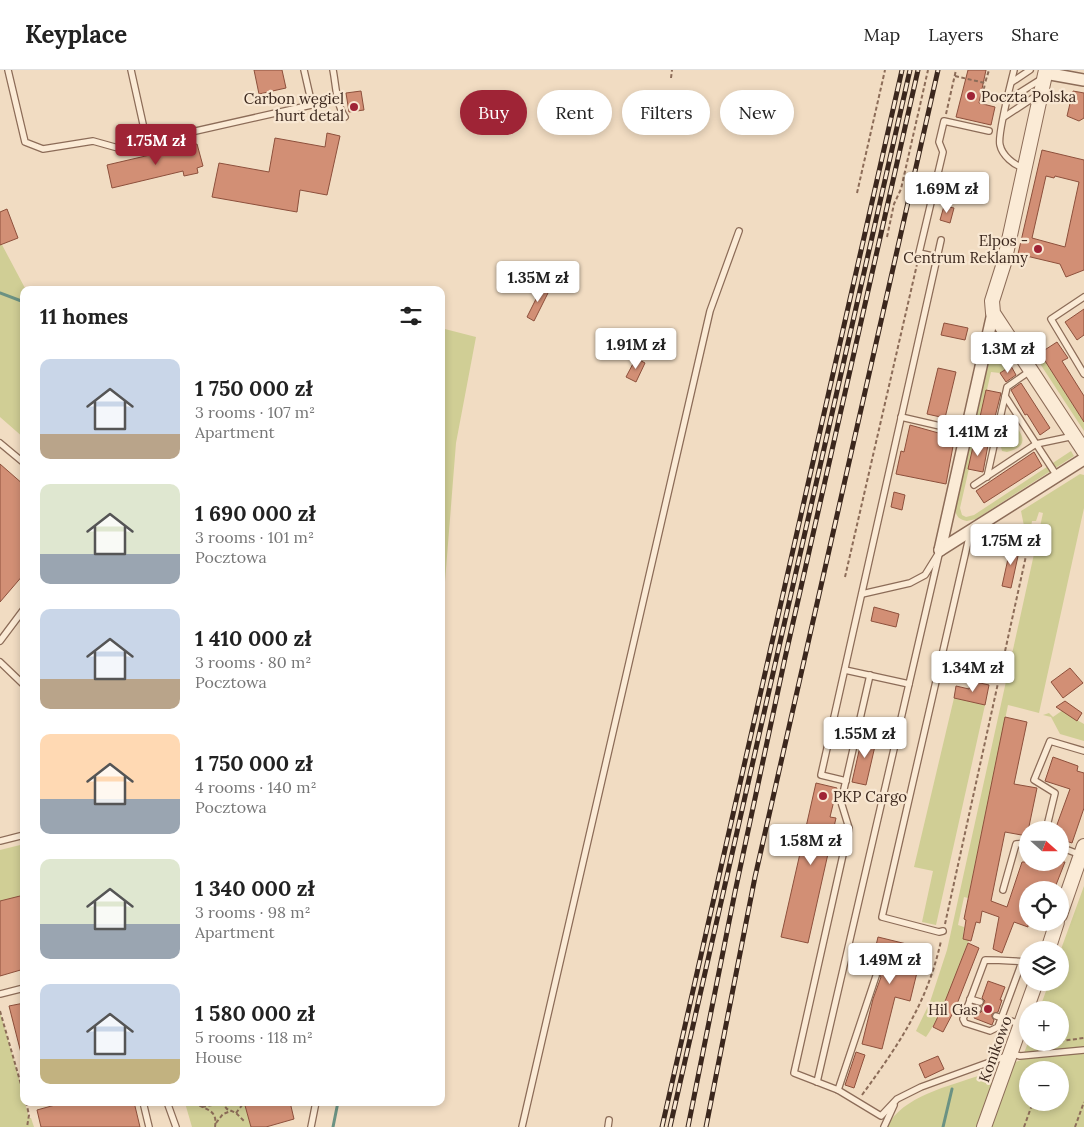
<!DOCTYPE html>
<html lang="en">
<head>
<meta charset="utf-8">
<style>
	:root { --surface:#fff; --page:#f6f6f6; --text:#222; --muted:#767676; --line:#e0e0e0; --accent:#9f2436 }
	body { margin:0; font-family:Lora,serif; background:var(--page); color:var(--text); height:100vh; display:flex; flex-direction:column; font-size:19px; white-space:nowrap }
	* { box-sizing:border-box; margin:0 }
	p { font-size:16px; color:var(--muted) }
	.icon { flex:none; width:28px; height:28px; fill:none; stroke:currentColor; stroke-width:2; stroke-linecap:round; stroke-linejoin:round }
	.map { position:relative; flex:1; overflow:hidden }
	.panel { position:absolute; left:20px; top:216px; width:425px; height:820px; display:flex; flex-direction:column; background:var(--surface); border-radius:10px; box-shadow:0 2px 8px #0003 }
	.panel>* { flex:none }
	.guide { position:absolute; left:460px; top:20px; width:475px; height:45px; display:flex; gap:10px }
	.needle { width:32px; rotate:111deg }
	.fabs { position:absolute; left:1019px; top:751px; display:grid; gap:10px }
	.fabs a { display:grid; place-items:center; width:50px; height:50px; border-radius:50%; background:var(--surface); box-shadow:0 2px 8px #0003; font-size:25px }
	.price { position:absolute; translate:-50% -42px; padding:0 11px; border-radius:5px; background:#fff; color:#222; font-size:16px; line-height:32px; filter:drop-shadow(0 1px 2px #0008) }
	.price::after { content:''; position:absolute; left:50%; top:30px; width:15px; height:11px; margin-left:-8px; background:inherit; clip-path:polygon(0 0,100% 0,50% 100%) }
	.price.on { background:var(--accent); color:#fff }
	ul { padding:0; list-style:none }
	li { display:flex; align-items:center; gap:15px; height:125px; padding:0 20px }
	li span { display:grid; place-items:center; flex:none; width:140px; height:100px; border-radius:10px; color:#555 }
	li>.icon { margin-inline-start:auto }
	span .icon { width:60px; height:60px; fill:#fffc; stroke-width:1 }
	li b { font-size:21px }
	h2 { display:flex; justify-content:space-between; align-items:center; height:60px; padding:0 20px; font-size:21px }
	.chip { padding:0 18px; border-radius:22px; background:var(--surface); box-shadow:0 2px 8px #0003; font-size:18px; line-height:45px }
	.chip.on { background:var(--accent); color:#fff }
	header { display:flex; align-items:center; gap:30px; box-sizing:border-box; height:70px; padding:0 25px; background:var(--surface); border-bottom:1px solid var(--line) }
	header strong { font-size:24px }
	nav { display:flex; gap:28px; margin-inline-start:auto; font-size:18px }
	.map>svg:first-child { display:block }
	.green { fill:#d0ce95; fill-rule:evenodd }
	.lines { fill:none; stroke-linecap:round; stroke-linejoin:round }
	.stream { stroke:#6b9283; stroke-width:3 }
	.building { fill:#d28f75; stroke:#8d503c; fill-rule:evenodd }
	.service-casing { stroke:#8c6c58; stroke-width:8 }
	.minor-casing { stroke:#8c6c58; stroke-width:14 }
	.tertiary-casing { stroke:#8c6c58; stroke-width:16 }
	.path { stroke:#8c6c58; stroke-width:2; stroke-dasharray:4 2.5; stroke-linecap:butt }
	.service { stroke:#fbebd6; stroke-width:5.5 }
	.minor { stroke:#fbebd6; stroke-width:11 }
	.tertiary { stroke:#fbebd6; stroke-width:14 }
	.rail-casing { stroke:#3b271d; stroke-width:5 }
	.rail { stroke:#f8e7d2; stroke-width:3; stroke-dasharray:9; stroke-linecap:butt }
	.poi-dot { fill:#9f2436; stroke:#f8e7d2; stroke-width:2 }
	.labels { text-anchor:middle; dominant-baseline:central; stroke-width:4.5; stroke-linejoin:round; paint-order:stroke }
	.poi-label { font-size:15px; fill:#3b271d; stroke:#f8e7d2; text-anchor:end }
	.street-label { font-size:15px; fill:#3b271d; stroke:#f8e7d2 }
</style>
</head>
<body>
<header>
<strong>Keyplace</strong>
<nav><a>Map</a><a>Layers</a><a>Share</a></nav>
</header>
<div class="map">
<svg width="1084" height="1057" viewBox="0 0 1084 1057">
	<rect width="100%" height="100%" fill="#f1dcc2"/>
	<!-- green -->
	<g class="green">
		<polygon points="0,171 26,220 24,220 24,368 0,347"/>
		<polygon points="441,258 476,267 456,373 441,562"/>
		<path d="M 995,263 L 1015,293 L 1000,303 L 991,302 L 960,438 L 962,445 L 966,447 L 974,445 L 1071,381 L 1074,386 L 976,449 L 967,451 C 960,450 956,447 955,439 Z"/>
		<polygon points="1040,283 1084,352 1084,361 1035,286"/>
		<path d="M 1009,351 C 1014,352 1015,354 1018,359 C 1027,372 1022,378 1007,382 L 1002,381 L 1001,377 L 1006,353 Z"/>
		<path d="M 1080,404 L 1084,405 L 1084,438 L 1039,643 L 1008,635 L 968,828 L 964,827 L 958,855 L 964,857 L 963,869 L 969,870 C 956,902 946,938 926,967 L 916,961 L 930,932 L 947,880 L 1043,443 L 1039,442 L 1036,451 L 1032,451 L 1031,457 L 1024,456 L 1021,441 Z"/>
		<polygon points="954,628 985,635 936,855 922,852 933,801 914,797"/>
		<polygon points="1073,637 1068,645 1084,654 1084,671 1060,664 1051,647 1043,645 1049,643 1053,647 1063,640"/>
		<polygon points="24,774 24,825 0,831 0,780"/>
		<path d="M 1084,816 L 1084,1057 L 989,1057 L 1012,993 L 1021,990 L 1028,973 L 1060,972 L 1060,940 L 1039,940 L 1049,913 L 1060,912 L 1060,882 ZM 1028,1000 L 1060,1000 L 1060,1032 L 1028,1032 Z"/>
		<polygon points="0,942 24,1026 24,1032 25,1033 29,1048 31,1048 34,1057 0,1057"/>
		<path d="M 981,1005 L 987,1006 L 992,1014 L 978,1057 L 887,1057 C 902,1026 950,1016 981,1005 Z"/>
		<polygon points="185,1033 244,1033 251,1057 192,1057"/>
	</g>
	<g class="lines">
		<!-- stream -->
		<g class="stream">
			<polyline points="0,223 24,232"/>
			<polyline points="333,1057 338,1032"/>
			<polyline points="943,1057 952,1019"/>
		</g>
	</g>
	<!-- building -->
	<g class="building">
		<polygon points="254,0 282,0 286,18 259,24"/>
		<polygon points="968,0 986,0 979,33 995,37 991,55 956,47"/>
		<polygon points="361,21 364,40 349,42 346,23"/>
		<polygon points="1073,21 1084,23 1084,48 1079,51 1067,46"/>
		<polygon points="327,63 340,66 327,125 300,120 297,142 212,127 219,93 269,102 275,68 325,77"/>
		<polygon points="197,74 203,96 197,98 198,103 184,106 183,101 112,118 107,95"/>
		<path d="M 1042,80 L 1084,90 L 1084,200 L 1066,207 L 1060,194 L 1018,184 ZM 1046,106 L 1054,108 L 1055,106 L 1079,112 L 1065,177 L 1032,168 Z"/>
		<polygon points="944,136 954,138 950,153 940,150"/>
		<polygon points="7,139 18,168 0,175 0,142"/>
		<polygon points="543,215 550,219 534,251 527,247"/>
		<polygon points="1084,239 1084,265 1077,270 1065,252"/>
		<polygon points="944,253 968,258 965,270 941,265"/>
		<polygon points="1057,272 1068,288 1062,291 1084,326 1084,352 1040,283"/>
		<polygon points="636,288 645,293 636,312 626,307"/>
		<polygon points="1011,296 1016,305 1006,312 1000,303"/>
		<polygon points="938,298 956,302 945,348 927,344"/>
		<polygon points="1021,313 1050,358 1040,365 1027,344 1025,345 1011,320"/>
		<polygon points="986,320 1001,323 994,351 980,347"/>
		<polygon points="910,355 942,364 941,368 954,371 946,414 896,404 901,381 904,382"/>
		<polygon points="974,372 988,375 983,402 968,399"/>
		<polygon points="1034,382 1042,396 984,433 976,421"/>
		<polygon points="0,394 24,415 24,504 0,532"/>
		<polygon points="894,422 905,425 902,440 891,437"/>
		<polygon points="1011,475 1020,477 1011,518 1002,516"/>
		<polygon points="874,537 899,544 896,557 871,551"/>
		<polygon points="1070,598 1083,613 1063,628 1051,612"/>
		<polygon points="971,611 989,615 985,635 954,628 956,616 969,619"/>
		<polygon points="1065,631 1082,643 1077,651 1056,637"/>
		<polygon points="1005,647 1027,652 1014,714 1037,718 1027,766 1005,762 991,831 1007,837 1022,792 1065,792 1054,820 1028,820 1028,857 1014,852 1002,883 993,879 999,847 982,841 980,853 976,852 971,871 963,869 966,850 964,849"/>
		<polygon points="872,659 876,660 878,663 866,715 852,712 861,672 866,673 868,662"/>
		<polygon points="1053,687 1078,696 1077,701 1084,703 1084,738 1072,773 1060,769 1060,760 1055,760 1070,719 1045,711"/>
		<polygon points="816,713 837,718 830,747 836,748 808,873 781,867"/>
		<polygon points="24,825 24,899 0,906 0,831"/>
		<polygon points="878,867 923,878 910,931 895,927 882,979 862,974 873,929 881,907 878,902 870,901"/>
		<polygon points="968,873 979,878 955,939 943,962 933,957 944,934"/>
		<polygon points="988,911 1005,917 1000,930 1002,930 998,942 992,944 992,947 994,950 992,955 974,948 976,943 980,943 982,941 982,936 985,931 982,928"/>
		<polygon points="24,933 24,982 21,983 9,936"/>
		<polygon points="856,982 865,985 854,1018 845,1015"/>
		<polygon points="938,986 944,999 925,1008 919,994"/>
		<polygon points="66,1032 134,1032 140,1057 41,1057 37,1040"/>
		<polygon points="244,1032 290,1032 294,1049 266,1057 251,1057"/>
	</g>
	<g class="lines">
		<!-- service casing -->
		<g class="service-casing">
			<g id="service">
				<polyline points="8,0 25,72 43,79 93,71 118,78 147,72"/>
				<polyline points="131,0 147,72 338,29"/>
				<polyline points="304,0 312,35"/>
				<path d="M 333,0 C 336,15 336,34 345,47"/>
				<path d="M 1014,0 C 1011,13 997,65 1000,75 C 1002,85 1014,96 1025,98"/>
				<polyline points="1012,12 1030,0"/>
				<polyline points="1008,30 1043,8"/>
				<polyline points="1004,47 1039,24"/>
				<polyline points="937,187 919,183 943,82 939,72 944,51 989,61"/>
				<polyline points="1084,227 1051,249 1084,304"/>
				<polyline points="1030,301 1007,317 1005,326 1057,406"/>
				<polyline points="901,347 966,362"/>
				<polyline points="0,373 24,393"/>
				<polyline points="987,407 1005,326"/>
				<polyline points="974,415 1036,374 1074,366"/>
				<polyline points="862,524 910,513 925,505 938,484"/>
				<polyline points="0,571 24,539"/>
				<polyline points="0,592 24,615"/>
				<polyline points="845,600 909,614"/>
				<polyline points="870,605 841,732 849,758 794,1003 838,1020 881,1046 897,1029 921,1017 1012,984 1020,986 1084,980"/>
				<polyline points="846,711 821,705 941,170"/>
				<polyline points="1046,760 1055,723 1034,710 1050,671 1084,681"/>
				<polyline points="0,771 24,765"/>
				<polyline points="1060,777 1081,785"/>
				<polyline points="1003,820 1016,774 1028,773"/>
				<polyline points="943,861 939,862 882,847 970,463"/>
				<path d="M 1022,892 L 998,957 L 990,961 L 965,953 L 963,949 L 985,890 C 999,890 1013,891 1028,892"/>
				<polyline points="0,924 24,918"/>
				<polyline points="970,929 980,932"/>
				<polyline points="968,936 978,939"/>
				<polyline points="996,946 1020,954"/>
				<polyline points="817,1012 940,480"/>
				<polyline points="838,1020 876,906"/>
				<polyline points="143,1032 149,1057"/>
				<polyline points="167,1032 176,1057"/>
				<polyline points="311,1057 316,1032"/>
				<polyline points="522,1057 710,241 739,161"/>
				<polyline points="608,1057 609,1050"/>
				<polyline points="884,1057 894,1035"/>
			</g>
		</g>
		<!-- minor casing -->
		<g class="minor-casing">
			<g id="minor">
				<polyline points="1045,3 1084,10"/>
				<polyline points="940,480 993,243"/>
				<polyline points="940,480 1084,389"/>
			</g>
		</g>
		<!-- tertiary casing -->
		<g class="tertiary-casing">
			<g id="tertiary">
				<polyline points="1046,0 1004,193 992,231 993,243 1084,381"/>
				<polyline points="1060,845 1084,776"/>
				<polyline points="1048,880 1057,852"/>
				<polyline points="984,1057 1036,912"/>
			</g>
		</g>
		<!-- path -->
		<g class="path">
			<polyline points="955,6 985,13 989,0"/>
			<polyline points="671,8 672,0"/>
			<polyline points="981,24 983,24 985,13"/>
			<polyline points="946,44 956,0"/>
			<polyline points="857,123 885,0"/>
			<polyline points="887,167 894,134 901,119 928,0"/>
			<polyline points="845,507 918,190"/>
			<polyline points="945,854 1033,454"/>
			<polyline points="0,941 24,1025"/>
			<polyline points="1060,971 1084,968"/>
			<polyline points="1040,975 1050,972"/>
			<polyline points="1045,1000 1048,993"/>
			<path d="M 862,1025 C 899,974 927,934 941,871"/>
			<polyline points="26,1032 29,1045 27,1057"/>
			<path d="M 194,1032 C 205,1041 218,1038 215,1057"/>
			<polyline points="221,1032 227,1039 236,1043 245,1052"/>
			<polyline points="202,1037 212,1035 216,1032"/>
			<polyline points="236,1043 243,1034"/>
			<polyline points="216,1053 223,1044 231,1041"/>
			<polyline points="1024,1057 1033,1032"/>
			<polyline points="1075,1057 1084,1032"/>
		</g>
		<!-- service -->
		<use href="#service" class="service"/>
		<!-- minor -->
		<use href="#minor" class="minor"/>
		<!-- tertiary -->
		<use href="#tertiary" class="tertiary"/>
		<!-- rail casing -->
		<g class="rail-casing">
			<g id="rail">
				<polyline points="662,1057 902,0"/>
				<polyline points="670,1057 910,0"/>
				<polyline points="688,1057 735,822 785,588 918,0"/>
				<polyline points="706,1057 755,807 938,0"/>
			</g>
		</g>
		<!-- rail -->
		<use href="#rail" class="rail"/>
	</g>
	<!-- markers -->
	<g class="poi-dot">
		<circle cx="971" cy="26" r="5"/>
		<circle cx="354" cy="37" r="5"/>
		<circle cx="1038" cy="179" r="5"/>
		<circle cx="823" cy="726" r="5"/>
		<circle cx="988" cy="939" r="5"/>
	</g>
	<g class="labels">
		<!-- poi labels -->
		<g class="poi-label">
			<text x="981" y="26" text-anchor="start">Poczta Polska</text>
			<text x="344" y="28">Carbon węgiel<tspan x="344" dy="17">hurt detal</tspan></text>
			<text x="1028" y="170">Elpos -<tspan x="1028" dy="17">Centrum Reklamy</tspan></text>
			<text x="833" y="726" text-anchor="start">PKP Cargo</text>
			<text x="978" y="939">Hil Gas</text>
		</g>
		<!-- street labels -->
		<g class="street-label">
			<text transform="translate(995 979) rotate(-70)">Konikowo</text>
		</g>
	</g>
</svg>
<div class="fabs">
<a><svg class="needle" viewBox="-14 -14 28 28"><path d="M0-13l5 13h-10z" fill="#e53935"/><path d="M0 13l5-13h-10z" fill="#767676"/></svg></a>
<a><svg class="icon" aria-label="locate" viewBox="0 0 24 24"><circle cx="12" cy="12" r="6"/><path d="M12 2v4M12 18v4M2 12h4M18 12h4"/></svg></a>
<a><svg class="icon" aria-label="layers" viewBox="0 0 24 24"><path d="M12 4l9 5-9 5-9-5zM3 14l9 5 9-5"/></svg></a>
<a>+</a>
<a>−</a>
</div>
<b class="price on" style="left:156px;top:96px">1.75M zł</b>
<b class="price" style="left:947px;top:144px">1.69M zł</b>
<b class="price" style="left:538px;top:233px">1.35M zł</b>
<b class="price" style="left:636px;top:300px">1.91M zł</b>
<b class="price" style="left:1008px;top:304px">1.3M zł</b>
<b class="price" style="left:978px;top:387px">1.41M zł</b>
<b class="price" style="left:1011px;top:496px">1.75M zł</b>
<b class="price" style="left:973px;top:623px">1.34M zł</b>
<b class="price" style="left:865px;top:689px">1.55M zł</b>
<b class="price" style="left:811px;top:796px">1.58M zł</b>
<b class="price" style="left:890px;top:915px">1.49M zł</b>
<div class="guide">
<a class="chip on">Buy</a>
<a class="chip">Rent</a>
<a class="chip">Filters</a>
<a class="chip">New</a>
</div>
<section class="panel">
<h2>11 homes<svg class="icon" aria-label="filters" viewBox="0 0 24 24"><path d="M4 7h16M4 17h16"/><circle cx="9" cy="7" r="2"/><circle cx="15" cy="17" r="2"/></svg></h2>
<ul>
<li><span style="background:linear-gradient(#c9d6e8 75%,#b9a48a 0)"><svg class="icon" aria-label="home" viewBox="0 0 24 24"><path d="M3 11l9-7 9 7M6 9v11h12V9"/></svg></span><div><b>1 750 000 zł</b><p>3 rooms · 107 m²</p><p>Apartment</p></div></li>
<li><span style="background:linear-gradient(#dfe7d0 70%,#9aa5b1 0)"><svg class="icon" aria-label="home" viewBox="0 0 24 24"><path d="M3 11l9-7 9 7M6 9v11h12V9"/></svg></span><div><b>1 690 000 zł</b><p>3 rooms · 101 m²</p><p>Pocztowa</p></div></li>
<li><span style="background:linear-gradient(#c9d6e8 70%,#b9a48a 0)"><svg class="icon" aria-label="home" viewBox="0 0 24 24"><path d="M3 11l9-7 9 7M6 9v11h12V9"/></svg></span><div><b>1 410 000 zł</b><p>3 rooms · 80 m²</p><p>Pocztowa</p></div></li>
<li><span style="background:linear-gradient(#ffd9b3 65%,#9aa5b1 0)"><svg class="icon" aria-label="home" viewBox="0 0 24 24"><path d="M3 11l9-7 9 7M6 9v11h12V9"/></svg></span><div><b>1 750 000 zł</b><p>4 rooms · 140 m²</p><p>Pocztowa</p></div></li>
<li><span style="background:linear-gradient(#dfe7d0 65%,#9aa5b1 0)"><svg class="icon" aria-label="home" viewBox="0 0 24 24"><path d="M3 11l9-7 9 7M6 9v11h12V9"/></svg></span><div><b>1 340 000 zł</b><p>3 rooms · 98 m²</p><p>Apartment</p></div></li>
<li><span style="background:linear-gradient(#c9d6e8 75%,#c2b280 0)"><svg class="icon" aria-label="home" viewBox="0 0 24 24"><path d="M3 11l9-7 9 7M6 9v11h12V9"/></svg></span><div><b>1 580 000 zł</b><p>5 rooms · 118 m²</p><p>House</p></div></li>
</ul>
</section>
</div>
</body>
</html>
